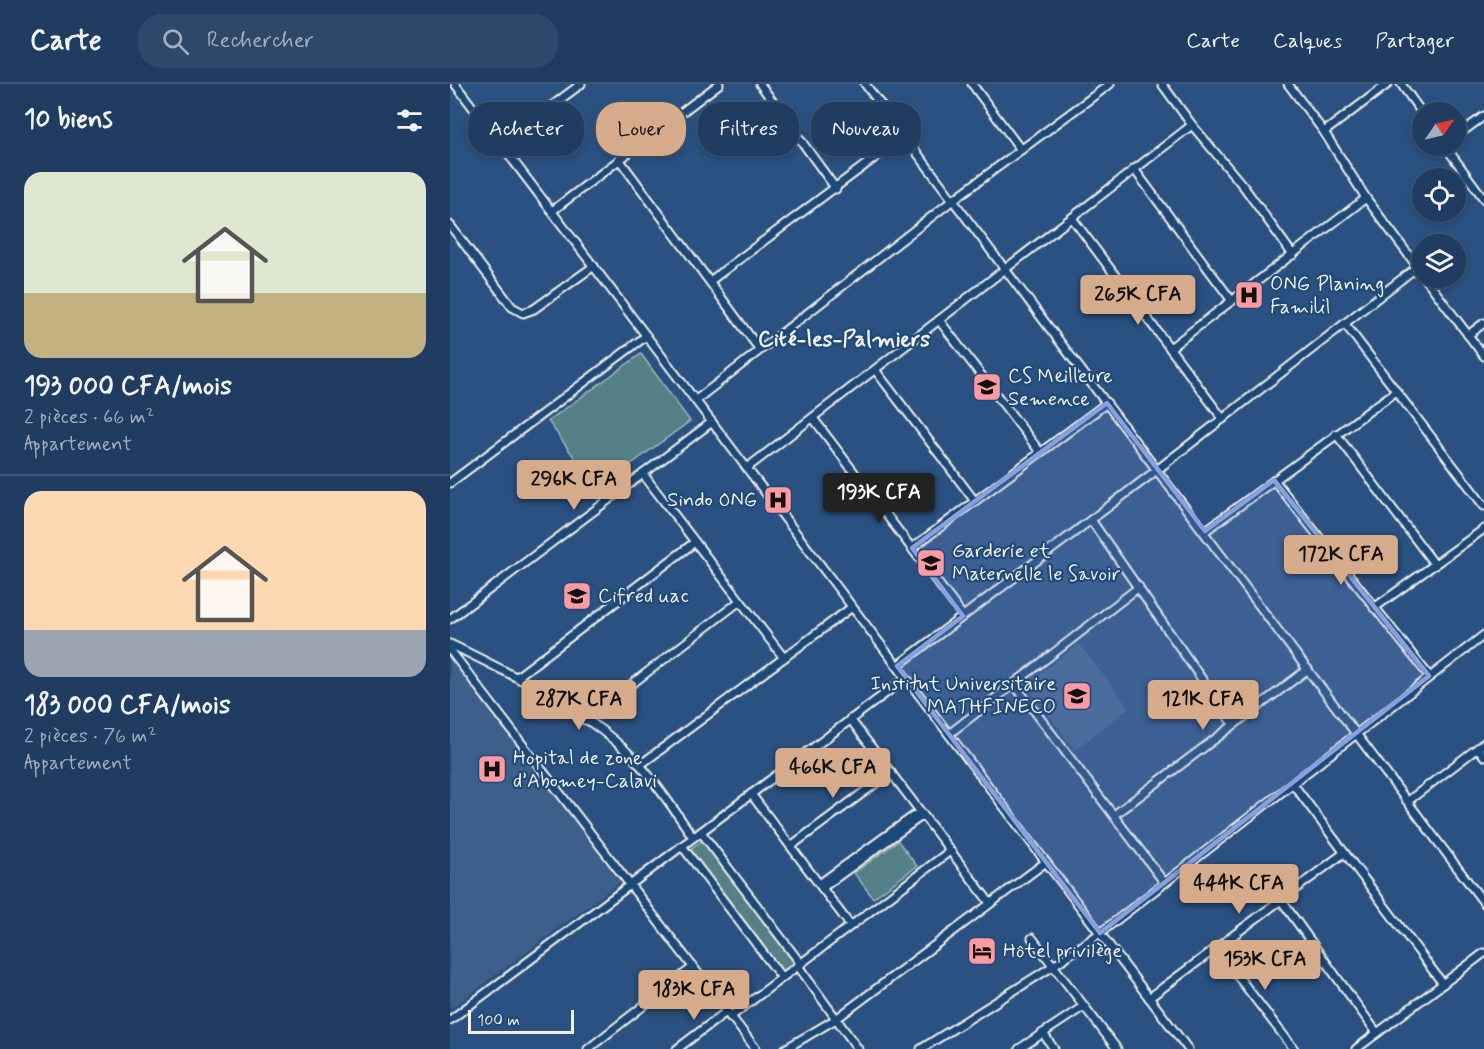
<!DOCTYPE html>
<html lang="fr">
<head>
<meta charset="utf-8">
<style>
	:root { --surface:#203d61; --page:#2d486a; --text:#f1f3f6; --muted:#a2aebd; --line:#3d5676; --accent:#d6ab8b }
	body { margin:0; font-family:Mynerve,sans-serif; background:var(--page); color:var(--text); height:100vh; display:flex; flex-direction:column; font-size:22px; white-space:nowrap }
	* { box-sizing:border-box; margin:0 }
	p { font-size:20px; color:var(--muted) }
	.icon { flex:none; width:33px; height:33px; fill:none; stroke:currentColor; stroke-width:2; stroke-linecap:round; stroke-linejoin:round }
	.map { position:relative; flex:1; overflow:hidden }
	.panel { display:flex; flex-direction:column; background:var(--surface); width:450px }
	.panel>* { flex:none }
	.guide { position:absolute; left:18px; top:18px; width:570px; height:54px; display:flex; gap:12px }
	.needle { width:39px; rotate:56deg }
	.buttons { position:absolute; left:962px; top:18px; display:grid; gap:12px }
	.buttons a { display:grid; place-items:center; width:54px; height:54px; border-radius:50%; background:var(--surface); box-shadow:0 3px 9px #0003,0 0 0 2px var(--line); font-size:30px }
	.scale { position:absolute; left:18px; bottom:15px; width:106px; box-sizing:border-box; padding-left:6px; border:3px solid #f4f1e8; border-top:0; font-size:16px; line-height:21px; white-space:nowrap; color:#f4f1e8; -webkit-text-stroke:4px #1f4a7a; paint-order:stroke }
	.price { position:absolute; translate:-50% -51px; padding:0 14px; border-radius:6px; background:var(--accent); color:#111; font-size:20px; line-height:39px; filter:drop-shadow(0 2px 3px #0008) }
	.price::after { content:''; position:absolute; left:50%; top:36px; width:18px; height:14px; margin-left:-9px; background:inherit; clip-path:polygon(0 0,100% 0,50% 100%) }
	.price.current { background:#222; color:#fff }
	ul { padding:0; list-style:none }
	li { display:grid; align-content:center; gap:12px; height:318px; padding:0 24px }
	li+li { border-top:2px solid var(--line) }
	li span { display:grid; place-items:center; height:186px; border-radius:18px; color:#555 }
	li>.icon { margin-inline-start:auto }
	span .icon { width:108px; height:108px; fill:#fffc; stroke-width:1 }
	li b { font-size:26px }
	h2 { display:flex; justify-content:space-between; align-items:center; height:72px; padding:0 24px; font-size:26px }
	.tag { padding:0 21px; border-radius:24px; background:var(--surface); box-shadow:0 3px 9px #0003,0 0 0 2px var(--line); font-size:21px; line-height:54px }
	.tag.current { background:var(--accent); color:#111 }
	header { display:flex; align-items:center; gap:36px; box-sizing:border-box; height:84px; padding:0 30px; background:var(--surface); border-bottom:2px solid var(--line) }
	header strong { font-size:28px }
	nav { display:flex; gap:33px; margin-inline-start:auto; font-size:21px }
	.search { width:420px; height:54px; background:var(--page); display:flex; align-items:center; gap:15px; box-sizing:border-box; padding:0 21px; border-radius:24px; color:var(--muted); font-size:22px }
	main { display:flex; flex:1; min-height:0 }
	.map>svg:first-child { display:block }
	.built { fill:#3d5e8c }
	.green { fill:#548088; stroke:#a4b8b8; stroke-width:1.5 }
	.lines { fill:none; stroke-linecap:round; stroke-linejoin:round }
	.minor-casing { stroke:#f4f1e8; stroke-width:11 }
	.minor { stroke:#1f4a7a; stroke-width:7 }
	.marked { fill:#88a0e0; fill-opacity:0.2; stroke:#88a0e0; stroke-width:4.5; stroke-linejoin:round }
	.labels { text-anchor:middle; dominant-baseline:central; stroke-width:4.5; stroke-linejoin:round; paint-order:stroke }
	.poi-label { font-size:20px; fill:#f4f1e8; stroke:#1f4a7a; text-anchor:start }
	.quarter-label { font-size:22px; font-weight:bold; fill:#f4f1e8; stroke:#1f4a7a }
</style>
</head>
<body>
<header>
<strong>Carte</strong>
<div class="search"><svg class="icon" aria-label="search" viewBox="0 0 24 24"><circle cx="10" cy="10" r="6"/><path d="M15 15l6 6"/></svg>Rechercher</div>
<nav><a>Carte</a><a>Calques</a><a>Partager</a></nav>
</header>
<main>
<section class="panel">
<h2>10 biens<svg class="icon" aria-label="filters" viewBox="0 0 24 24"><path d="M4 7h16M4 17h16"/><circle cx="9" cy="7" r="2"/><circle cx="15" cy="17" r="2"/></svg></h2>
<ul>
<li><span style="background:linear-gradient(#dfe7d0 65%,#c2b280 0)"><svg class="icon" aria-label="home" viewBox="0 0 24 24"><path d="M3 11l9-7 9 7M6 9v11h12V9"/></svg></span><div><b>193 000 CFA/mois</b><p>2 pièces · 66 m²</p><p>Appartement</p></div></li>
<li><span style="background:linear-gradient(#ffd9b3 75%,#9aa5b1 0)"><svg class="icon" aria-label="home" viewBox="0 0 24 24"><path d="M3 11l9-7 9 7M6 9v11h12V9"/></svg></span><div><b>183 000 CFA/mois</b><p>2 pièces · 76 m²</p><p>Appartement</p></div></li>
</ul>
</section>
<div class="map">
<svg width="1034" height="965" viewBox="0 0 1034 965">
	<rect width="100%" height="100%" fill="#2a5181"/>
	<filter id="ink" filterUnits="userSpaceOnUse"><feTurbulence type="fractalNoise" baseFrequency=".0167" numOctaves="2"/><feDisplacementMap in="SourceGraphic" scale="12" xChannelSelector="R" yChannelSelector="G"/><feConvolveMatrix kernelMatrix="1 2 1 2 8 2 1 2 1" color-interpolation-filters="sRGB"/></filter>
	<g filter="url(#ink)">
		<!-- built -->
		<g class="built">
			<polygon points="629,560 679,624 625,666 576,600"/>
			<polygon points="0,571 170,798 0,925"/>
		</g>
		<!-- green -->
		<g class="green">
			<polygon points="191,270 240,337 147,405 98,337"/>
			<polygon points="254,755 346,878 331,889 239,766"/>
			<polygon points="448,757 467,782 423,814 404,789"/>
		</g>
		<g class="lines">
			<!-- minor casing -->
			<g class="minor-casing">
				<g id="minor">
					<polyline points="5,0 738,965"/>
					<polyline points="310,0 386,105"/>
					<polyline points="415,0 1034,819"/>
					<polyline points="522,0 571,66"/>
					<polyline points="712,0 742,41 794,103 843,171"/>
					<polyline points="838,0 874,48 916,114 972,189"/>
					<polyline points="951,0 972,29"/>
					<polyline points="874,48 938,0"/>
					<polyline points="1005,53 1034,32"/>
					<polyline points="51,60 131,0"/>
					<polyline points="995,62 1034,115"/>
					<polyline points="169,75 310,266"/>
					<polyline points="684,85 782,217"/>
					<polyline points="102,127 269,0"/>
					<polyline points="622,134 773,335"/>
					<polyline points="0,141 62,223 73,229 84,225 144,182"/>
					<polyline points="975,194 1034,272"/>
					<polyline points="260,197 454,52"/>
					<polyline points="489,236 590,368"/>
					<polyline points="895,240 1034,422"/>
					<polyline points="1018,251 1034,239"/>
					<polyline points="720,264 916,114"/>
					<polyline points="426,287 524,416"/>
					<polyline points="246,316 503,116 660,0"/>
					<polyline points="363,334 513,532"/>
					<polyline points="886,350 985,481"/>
					<polyline points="297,384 742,41"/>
					<polyline points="193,390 334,574"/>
					<polyline points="824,396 979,592"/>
					<polyline points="0,399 196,252"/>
					<polyline points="641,436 783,640"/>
					<polyline points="755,447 945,308"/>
					<polyline points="462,464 657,319"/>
					<polyline points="924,524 1034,445"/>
					<polyline points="0,535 262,338"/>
					<path d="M 0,560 C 60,589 144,630 189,680 C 209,702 226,729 243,753"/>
					<polyline points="0,566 306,965"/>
					<polyline points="447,582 707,386 967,183"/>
					<polyline points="67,593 245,458"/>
					<polyline points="564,600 714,798"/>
					<polyline points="400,635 540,819"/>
					<polyline points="135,636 290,517"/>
					<polyline points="499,650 689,503"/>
					<polyline points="1028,664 1034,672"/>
					<polyline points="190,681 402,523"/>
					<polyline points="843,700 993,900"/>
					<polyline points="301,710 400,841"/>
					<polyline points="958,717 1034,659"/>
					<polyline points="664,731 858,585"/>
					<polyline points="251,748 351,880"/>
					<polyline points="232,762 332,894"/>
					<polyline points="341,762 441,688"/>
					<polyline points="372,798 465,731"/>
					<polyline points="372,804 473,731"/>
					<polyline points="831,816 927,949"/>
					<polyline points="582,854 667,965"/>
					<polyline points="766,864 844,965"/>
					<polyline points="348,882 408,965"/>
					<polyline points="699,914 894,769"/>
					<polyline points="280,933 500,767"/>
					<polyline points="0,936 456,594"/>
					<polyline points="593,949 604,965"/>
					<polyline points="138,965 242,884"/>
					<polyline points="227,965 276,928"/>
					<polyline points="335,965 386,935 596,778"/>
					<polyline points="471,965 603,882 650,849 1034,551"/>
					<polyline points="569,965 634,922"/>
					<polyline points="906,965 1034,869"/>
				</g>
			</g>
			<!-- minor -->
			<use href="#minor" class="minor"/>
		</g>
	</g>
	<!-- marked area -->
	<path class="marked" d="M 657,319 L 755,447 L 824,396 L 979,592 L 650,849 L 447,582 L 513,532 L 462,464 Z"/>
	<!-- icons -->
	<defs>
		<g id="hospital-square" transform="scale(1.5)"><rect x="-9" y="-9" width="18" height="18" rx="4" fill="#ff9aa2" stroke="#1f4a7a"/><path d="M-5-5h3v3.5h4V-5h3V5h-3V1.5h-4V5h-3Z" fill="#111"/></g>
		<g id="school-square" transform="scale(1.5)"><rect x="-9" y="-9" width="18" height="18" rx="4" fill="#ff9aa2" stroke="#1f4a7a"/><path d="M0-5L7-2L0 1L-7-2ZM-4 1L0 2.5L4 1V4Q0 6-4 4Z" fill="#111"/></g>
		<g id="university-square" transform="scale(1.5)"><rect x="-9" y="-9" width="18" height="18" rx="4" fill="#ff9aa2" stroke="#1f4a7a"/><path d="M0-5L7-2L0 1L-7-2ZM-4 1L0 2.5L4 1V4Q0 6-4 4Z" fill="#111"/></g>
		<g id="hotel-square" transform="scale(1.5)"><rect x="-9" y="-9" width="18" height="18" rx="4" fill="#ff9aa2" stroke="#1f4a7a"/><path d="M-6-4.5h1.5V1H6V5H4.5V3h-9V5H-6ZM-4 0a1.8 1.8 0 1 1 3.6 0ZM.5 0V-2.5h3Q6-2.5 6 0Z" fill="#111"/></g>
	</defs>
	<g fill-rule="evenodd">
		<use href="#hospital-square" x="799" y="211"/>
		<use href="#school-square" x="537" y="303"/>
		<use href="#hospital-square" x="328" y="416"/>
		<use href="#school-square" x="481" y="479"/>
		<use href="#university-square" x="127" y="512"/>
		<use href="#school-square" x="627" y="612"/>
		<use href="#hospital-square" x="42" y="685"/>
		<use href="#hotel-square" x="532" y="867"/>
	</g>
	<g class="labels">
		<!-- poi labels -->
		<g class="poi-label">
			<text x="820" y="200">ONG Planing<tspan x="820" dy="23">Familil</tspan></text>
			<text x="558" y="292">CS Meilleure<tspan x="558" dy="23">Semence</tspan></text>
			<text x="307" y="416" text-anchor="end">Sindo ONG</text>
			<text x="502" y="467">Garderie et<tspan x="502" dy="23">Maternelle le Savoir</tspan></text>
			<text x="148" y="512">Cifred uac</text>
			<text x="606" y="600" text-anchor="end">Institut Universitaire<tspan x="606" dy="23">MATHFINECO</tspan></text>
			<text x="63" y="674">Hopital de zone<tspan x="63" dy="23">d’Abomey-Calavi</tspan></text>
			<text x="553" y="867">Hôtel privilège</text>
		</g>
		<!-- quarter labels -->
		<g class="quarter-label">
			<text x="394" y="256">Cité-les-Palmiers</text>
		</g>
	</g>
</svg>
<div class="buttons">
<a><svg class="needle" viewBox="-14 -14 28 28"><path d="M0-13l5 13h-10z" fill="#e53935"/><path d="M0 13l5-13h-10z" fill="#a2aebd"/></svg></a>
<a><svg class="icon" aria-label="locate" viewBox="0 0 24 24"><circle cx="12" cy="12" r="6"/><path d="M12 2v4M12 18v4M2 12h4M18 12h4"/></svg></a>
<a><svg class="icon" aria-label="layers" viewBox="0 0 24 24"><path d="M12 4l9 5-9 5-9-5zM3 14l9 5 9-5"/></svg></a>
</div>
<div class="scale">100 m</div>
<b class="price" style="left:688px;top:242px">265K CFA</b>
<b class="price" style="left:124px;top:427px">296K CFA</b>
<b class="price current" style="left:429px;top:440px">193K CFA</b>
<b class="price" style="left:891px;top:502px">172K CFA</b>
<b class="price" style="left:129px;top:647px">287K CFA</b>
<b class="price" style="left:753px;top:647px">121K CFA</b>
<b class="price" style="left:383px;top:715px">466K CFA</b>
<b class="price" style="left:789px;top:831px">444K CFA</b>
<b class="price" style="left:815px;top:907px">153K CFA</b>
<b class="price" style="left:244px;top:937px">183K CFA</b>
<div class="guide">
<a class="tag">Acheter</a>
<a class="tag current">Louer</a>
<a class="tag">Filtres</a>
<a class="tag">Nouveau</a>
</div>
</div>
</main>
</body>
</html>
